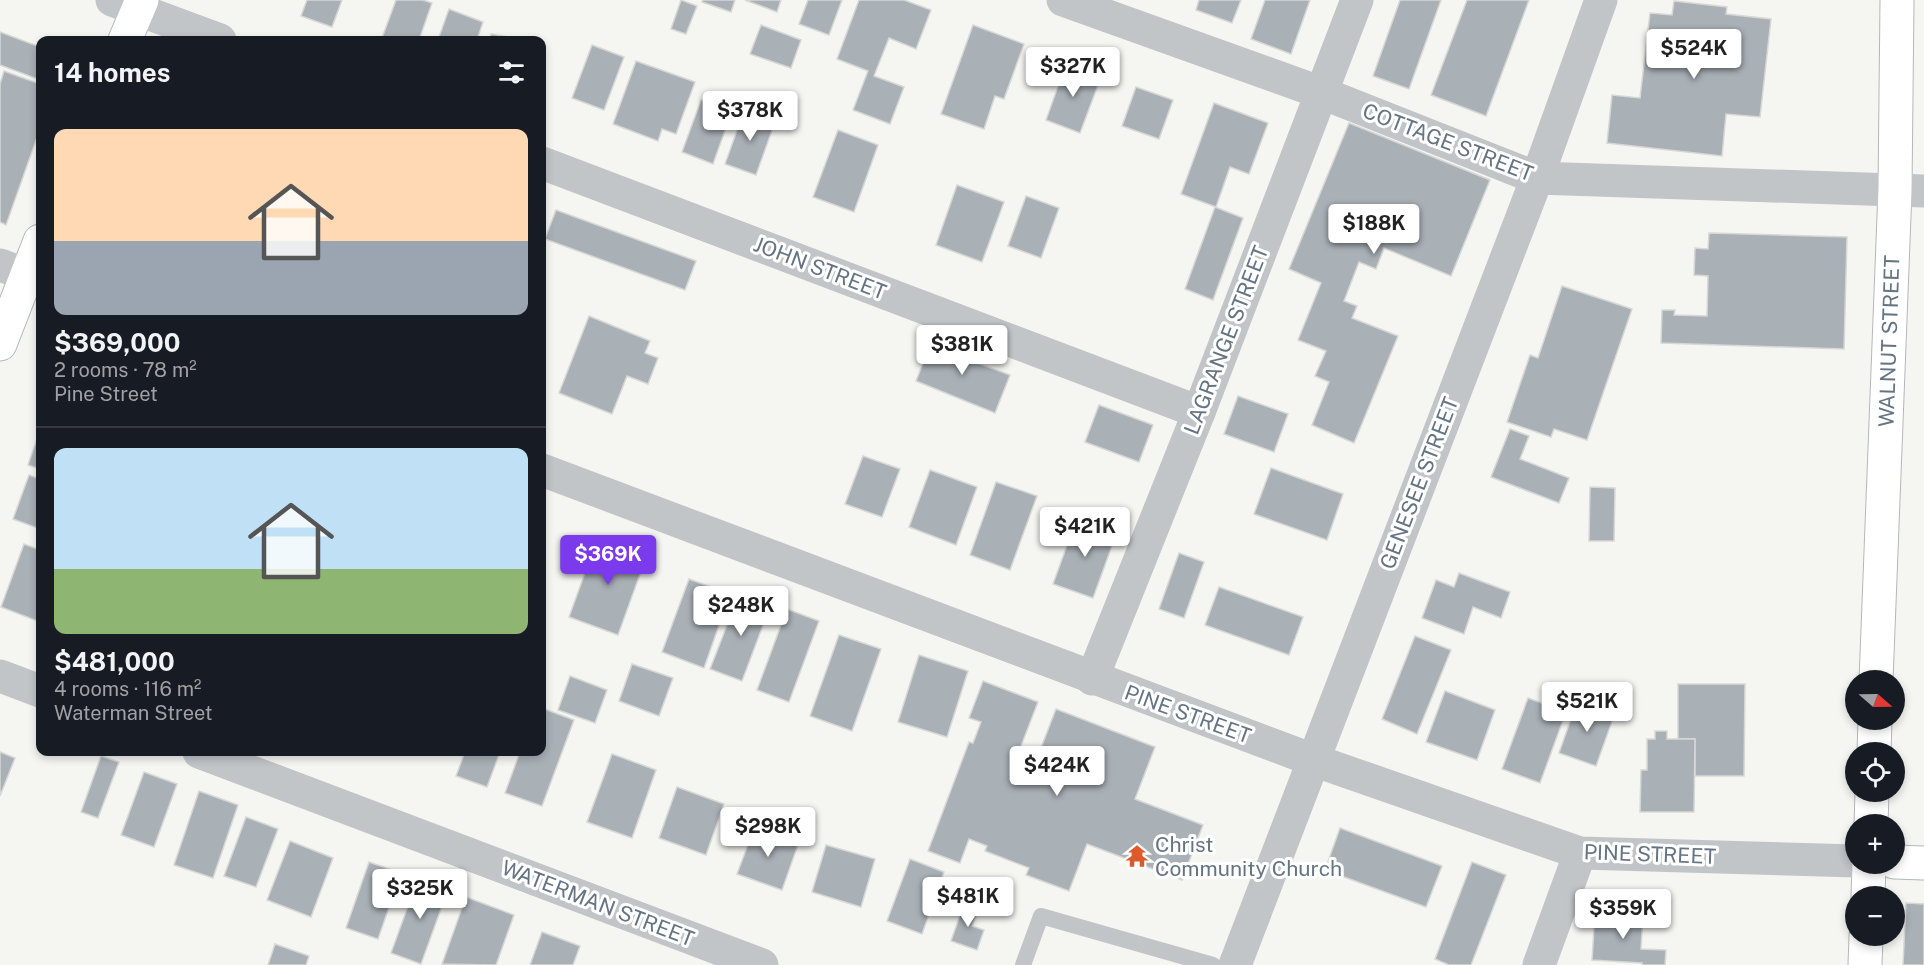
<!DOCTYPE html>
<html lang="en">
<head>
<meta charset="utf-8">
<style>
	:root { --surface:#171b24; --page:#20242c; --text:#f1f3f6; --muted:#9ea1a6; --line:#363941; --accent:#7c3aed }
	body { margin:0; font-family:"Public Sans",sans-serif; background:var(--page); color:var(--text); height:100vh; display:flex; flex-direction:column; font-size:22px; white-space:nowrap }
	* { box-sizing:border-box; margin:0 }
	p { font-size:20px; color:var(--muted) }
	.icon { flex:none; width:33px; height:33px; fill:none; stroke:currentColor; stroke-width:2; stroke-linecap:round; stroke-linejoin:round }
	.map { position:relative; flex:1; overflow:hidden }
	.details { position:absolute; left:36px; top:36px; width:510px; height:720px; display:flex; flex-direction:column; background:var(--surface); border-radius:12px; box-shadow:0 3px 9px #0003 }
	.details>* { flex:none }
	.needle { width:39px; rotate:110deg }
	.controls { position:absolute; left:1845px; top:670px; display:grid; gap:12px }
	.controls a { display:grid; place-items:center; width:60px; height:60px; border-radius:50%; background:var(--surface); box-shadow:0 3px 9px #0003; font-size:30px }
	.price { position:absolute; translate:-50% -51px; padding:0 14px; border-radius:6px; background:#fff; color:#222; font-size:20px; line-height:39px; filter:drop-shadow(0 2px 3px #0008) }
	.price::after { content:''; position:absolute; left:50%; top:36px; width:18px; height:14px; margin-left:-9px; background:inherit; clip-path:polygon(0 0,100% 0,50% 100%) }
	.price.selected { background:var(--accent); color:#fff }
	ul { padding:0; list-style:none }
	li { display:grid; align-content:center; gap:12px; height:318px; padding:0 18px }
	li+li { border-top:2px solid var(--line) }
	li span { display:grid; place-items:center; height:186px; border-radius:12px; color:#555 }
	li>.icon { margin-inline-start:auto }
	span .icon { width:108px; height:108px; fill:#fffc; stroke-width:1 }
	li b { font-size:26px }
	h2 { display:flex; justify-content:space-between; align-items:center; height:72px; padding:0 18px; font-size:26px }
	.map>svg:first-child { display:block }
	.building { fill:#a9b0b6; stroke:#d7d7d5; stroke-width:1.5 }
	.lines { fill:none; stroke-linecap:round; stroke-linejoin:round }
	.secondary-casing { stroke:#b3b8bc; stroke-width:35 }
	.highway-casing { stroke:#b4b7ba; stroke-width:35 }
	.lane { stroke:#c1c5c8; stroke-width:16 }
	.street { stroke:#c1c5c8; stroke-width:33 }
	.secondary { stroke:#fff; stroke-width:33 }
	.highway { stroke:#fff; stroke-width:33 }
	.labels { text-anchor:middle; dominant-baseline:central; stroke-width:6; stroke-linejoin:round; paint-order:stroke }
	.street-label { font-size:21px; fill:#657482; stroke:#fff }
	.poi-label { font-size:21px; fill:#657482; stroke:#fff; text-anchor:start }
</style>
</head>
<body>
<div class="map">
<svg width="1924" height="965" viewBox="0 0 1924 965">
	<rect width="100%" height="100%" fill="#f5f6f2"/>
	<!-- building -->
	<g class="building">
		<polygon points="307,0 342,0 332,27 301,16"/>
		<polygon points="396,0 423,0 432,3 419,40 390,40 382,38"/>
		<polygon points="681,0 697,6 686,34 671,29"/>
		<polygon points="703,0 735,0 731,12 702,2"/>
		<polygon points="745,0 781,0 777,12"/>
		<polygon points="808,0 842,0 829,35 799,24"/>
		<polygon points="859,0 904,0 931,10 916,49 889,38 874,76 904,87 890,124 853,110 868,71 837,59"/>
		<polygon points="1199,0 1241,0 1232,23 1196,10"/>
		<polygon points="1265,0 1310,0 1291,54 1251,39"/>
		<polygon points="1400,0 1441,0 1409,89 1373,76"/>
		<polygon points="1467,0 1529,0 1486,116 1431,95"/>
		<polygon points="1674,1 1727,7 1726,14 1771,19 1760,117 1726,114 1722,156 1607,143 1612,95 1640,98 1650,13 1672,15"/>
		<polygon points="449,9 483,22 477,40 438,40"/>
		<polygon points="761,25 801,40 791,68 750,54"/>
		<polygon points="973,25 1024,44 1004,99 995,96 984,129 941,114"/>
		<polygon points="0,32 40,47 40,80 0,65"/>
		<polygon points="491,34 525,40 490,40"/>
		<polygon points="592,45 624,57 604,110 572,98"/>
		<polygon points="636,61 695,82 676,134 662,129 658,141 613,124"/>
		<polygon points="1066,64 1101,77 1080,133 1046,120"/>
		<polygon points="4,71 40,84 40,129 6,225 0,222 0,84"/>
		<polygon points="1136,87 1173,100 1159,139 1122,126"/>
		<polygon points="701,100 732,111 713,164 682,152"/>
		<polygon points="1214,103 1268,123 1249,174 1230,167 1216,207 1181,194"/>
		<polygon points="745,108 776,119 756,175 725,164"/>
		<polygon points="1349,123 1490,180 1451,276 1384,248 1376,269 1359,262 1344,301 1357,306 1352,318 1398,336 1354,443 1312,425 1329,382 1315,376 1326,351 1298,340 1321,283 1289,269"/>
		<polygon points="838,130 878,145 854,212 813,197"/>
		<polygon points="957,185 1004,202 982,262 936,245"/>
		<polygon points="1026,196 1059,208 1041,258 1008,246"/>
		<polygon points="1215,207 1243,218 1213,300 1185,289"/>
		<polygon points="556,210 696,261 685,290 545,239"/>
		<polygon points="1709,233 1847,237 1844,349 1661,343 1662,310 1675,310 1674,315 1707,316 1708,276 1694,275 1695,248 1708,249"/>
		<polygon points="1562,286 1632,309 1587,440 1554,429 1551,437 1507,422 1530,355 1538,358"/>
		<polygon points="589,316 650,341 645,353 658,358 648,384 627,376 612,414 559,393"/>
		<polygon points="933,338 972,353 969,360 1010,375 995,413 916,381"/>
		<polygon points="1238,396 1288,414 1274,452 1224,434"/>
		<polygon points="1099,405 1153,425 1139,462 1085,442"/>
		<polygon points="1510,429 1529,436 1520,459 1569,478 1559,503 1491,477"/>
		<polygon points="40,430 40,469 28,465"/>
		<polygon points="863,456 900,469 882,517 845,504"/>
		<polygon points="1271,468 1343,494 1327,540 1254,514"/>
		<polygon points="930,470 977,487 956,545 909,527"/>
		<polygon points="29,475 40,479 40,529 13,519"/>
		<polygon points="996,482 1037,496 1010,570 970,555"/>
		<polygon points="1590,487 1615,488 1614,541 1589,541"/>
		<polygon points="1077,518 1117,532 1093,598 1053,584"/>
		<polygon points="598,537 647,555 618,635 569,617"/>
		<polygon points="24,544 40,550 40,622 1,607"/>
		<polygon points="1179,553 1204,562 1184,618 1159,609"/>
		<polygon points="1459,573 1510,592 1501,618 1473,607 1464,634 1422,618 1436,580 1454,587"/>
		<polygon points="689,579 730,594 704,668 662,652"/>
		<polygon points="1219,587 1303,617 1289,655 1205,625"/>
		<polygon points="740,592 771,604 742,681 710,669"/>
		<polygon points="787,609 819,621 789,702 757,690"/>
		<polygon points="839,635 881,649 852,731 810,716"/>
		<polygon points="1415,636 1451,650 1417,734 1382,719"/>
		<polygon points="919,655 968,671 947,737 898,722"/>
		<polygon points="632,664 673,678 659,716 619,701"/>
		<polygon points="570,676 607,690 595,723 558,710"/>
		<polygon points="983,681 1038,702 1016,759 1034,766 1056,709 1155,747 1135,799 1203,825 1182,880 1087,844 1069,891 1026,875 1029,868 985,851 987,846 969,839 960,863 928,851 969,742 973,743 981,722 969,718"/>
		<polygon points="1678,684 1745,684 1744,776 1695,776 1695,739 1678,739"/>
		<polygon points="1445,691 1495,710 1477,760 1426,742"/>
		<polygon points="1528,698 1566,712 1540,783 1502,769"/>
		<polygon points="1578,699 1615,713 1596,766 1559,753"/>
		<polygon points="542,708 574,720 542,806 505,793 520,752 542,752"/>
		<polygon points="1655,731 1667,731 1667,739 1695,739 1694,812 1640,812 1641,770 1647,770 1647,739 1655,739"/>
		<polygon points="0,752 15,758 0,796"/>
		<polygon points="465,752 500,752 487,787 456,776"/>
		<polygon points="612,754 656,770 632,838 587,822"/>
		<polygon points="101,756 119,762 98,818 81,812"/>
		<polygon points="144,772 177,784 154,847 121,835"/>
		<polygon points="677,787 724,804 706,855 659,838"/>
		<polygon points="199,791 238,805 213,878 174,865"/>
		<polygon points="246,817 278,829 256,887 224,876"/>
		<polygon points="755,826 799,842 782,890 737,874"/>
		<polygon points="1340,828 1442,866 1426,907 1325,870"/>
		<polygon points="290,841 333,858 311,917 267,900"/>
		<polygon points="826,845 875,859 861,907 812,892"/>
		<polygon points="910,859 944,872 922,934 887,921"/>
		<polygon points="369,862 401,873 378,939 346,928"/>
		<polygon points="1472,862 1506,875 1471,965 1449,965 1435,959"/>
		<polygon points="419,876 449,887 421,964 391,953"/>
		<polygon points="466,897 514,915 496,965 442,964"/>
		<polygon points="965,901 980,906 972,926 984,930 977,950 951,941"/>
		<polygon points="1906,903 1924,904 1924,965 1903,965"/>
		<polygon points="1595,912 1643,915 1641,949 1666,950 1665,965 1642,965 1642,963 1592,960"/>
		<polygon points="542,932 580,946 573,965 530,965"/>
		<polygon points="275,944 309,956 306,965 268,965"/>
	</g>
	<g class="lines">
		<!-- secondary casing -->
		<g class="secondary-casing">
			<g id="secondary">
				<polyline points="125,40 142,0"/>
				<polyline points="0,344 40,241"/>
				<polyline points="1894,862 1924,863"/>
			</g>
		</g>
		<!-- highway casing -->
		<g class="highway-casing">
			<g id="highway">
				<polyline points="1876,681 1895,190 1897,0"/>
				<polyline points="1874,753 1875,720"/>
				<polyline points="1871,825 1872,792"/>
				<polyline points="1868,897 1869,864"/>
				<polyline points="1865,965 1866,936"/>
			</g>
		</g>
		<!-- lane -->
		<polyline class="lane" points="1023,965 1041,916 1213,965"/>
		<!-- street -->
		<g class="street">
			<polyline points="112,0 220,40"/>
			<polyline points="1063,0 1322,93 1537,178 1924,191"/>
			<polyline points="542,163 1199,412"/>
			<polyline points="0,265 40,280"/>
			<polyline points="542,470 1313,760 1580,853 1856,861"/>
			<polyline points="0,676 40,691"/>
			<polyline points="1092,679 1199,412 1357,0"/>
			<polyline points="199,752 762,965"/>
			<polyline points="1235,965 1537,178 1601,0"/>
			<polyline points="1539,965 1580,853"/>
		</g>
		<!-- secondary -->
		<use href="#secondary" class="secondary"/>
		<!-- highway -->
		<use href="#highway" class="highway"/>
	</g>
	<!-- icons -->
	<defs>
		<g id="temple-bare" transform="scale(1.8)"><path d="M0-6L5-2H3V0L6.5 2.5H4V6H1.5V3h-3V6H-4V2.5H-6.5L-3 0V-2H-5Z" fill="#dd5b2b" stroke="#fff" stroke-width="2.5" paint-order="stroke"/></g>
	</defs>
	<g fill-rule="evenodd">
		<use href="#temple-bare" x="1137" y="856"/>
	</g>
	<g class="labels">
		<!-- street labels -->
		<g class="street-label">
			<text transform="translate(1448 142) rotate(21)">COTTAGE STREET</text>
			<text transform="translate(820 268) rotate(21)">JOHN STREET</text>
			<text transform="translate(1226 340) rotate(-69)">LAGRANGE STREET</text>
			<text transform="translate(1889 341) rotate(-88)">WALNUT STREET</text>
			<text transform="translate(1419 483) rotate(-69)">GENESEE STREET</text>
			<text transform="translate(1188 714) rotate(20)">PINE STREET</text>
			<text transform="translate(1650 854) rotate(2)">PINE STREET</text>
			<text transform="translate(598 903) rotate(21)">WATERMAN STREET</text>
		</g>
		<!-- poi labels -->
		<g class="poi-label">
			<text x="1155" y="844">Christ<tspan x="1155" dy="24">Community Church</tspan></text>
		</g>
	</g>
</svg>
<div class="controls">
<a><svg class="needle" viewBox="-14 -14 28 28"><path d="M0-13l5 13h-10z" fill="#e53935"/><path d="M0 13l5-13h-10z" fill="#9ea1a6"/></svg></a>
<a><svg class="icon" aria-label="locate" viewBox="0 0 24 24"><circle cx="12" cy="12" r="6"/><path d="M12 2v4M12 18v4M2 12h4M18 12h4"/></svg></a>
<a>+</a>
<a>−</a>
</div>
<b class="price" style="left:1694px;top:80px">$524K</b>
<b class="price" style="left:1073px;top:98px">$327K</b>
<b class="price" style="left:750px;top:142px">$378K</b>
<b class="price" style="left:1374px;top:255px">$188K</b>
<b class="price" style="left:962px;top:376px">$381K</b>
<b class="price" style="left:1085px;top:558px">$421K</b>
<b class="price selected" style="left:608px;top:586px">$369K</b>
<b class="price" style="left:741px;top:637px">$248K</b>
<b class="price" style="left:1587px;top:733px">$521K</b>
<b class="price" style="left:1057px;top:797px">$424K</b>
<b class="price" style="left:768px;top:858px">$298K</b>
<b class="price" style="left:420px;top:920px">$325K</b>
<b class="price" style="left:968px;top:928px">$481K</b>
<b class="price" style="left:1623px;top:940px">$359K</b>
<section class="details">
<h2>14 homes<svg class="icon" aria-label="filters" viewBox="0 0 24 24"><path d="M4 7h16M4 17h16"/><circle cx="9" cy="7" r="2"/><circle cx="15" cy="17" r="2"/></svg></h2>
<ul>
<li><span style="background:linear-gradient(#ffd9b3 60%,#9aa5b1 0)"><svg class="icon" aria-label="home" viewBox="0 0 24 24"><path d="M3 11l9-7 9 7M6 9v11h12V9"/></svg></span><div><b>$369,000</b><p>2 rooms · 78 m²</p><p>Pine Street</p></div></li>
<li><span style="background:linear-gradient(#bfe0f5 65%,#8fb573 0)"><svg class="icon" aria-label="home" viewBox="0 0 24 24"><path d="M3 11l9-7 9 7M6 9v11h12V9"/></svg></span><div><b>$481,000</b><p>4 rooms · 116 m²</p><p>Waterman Street</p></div></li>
</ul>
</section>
</div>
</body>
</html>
